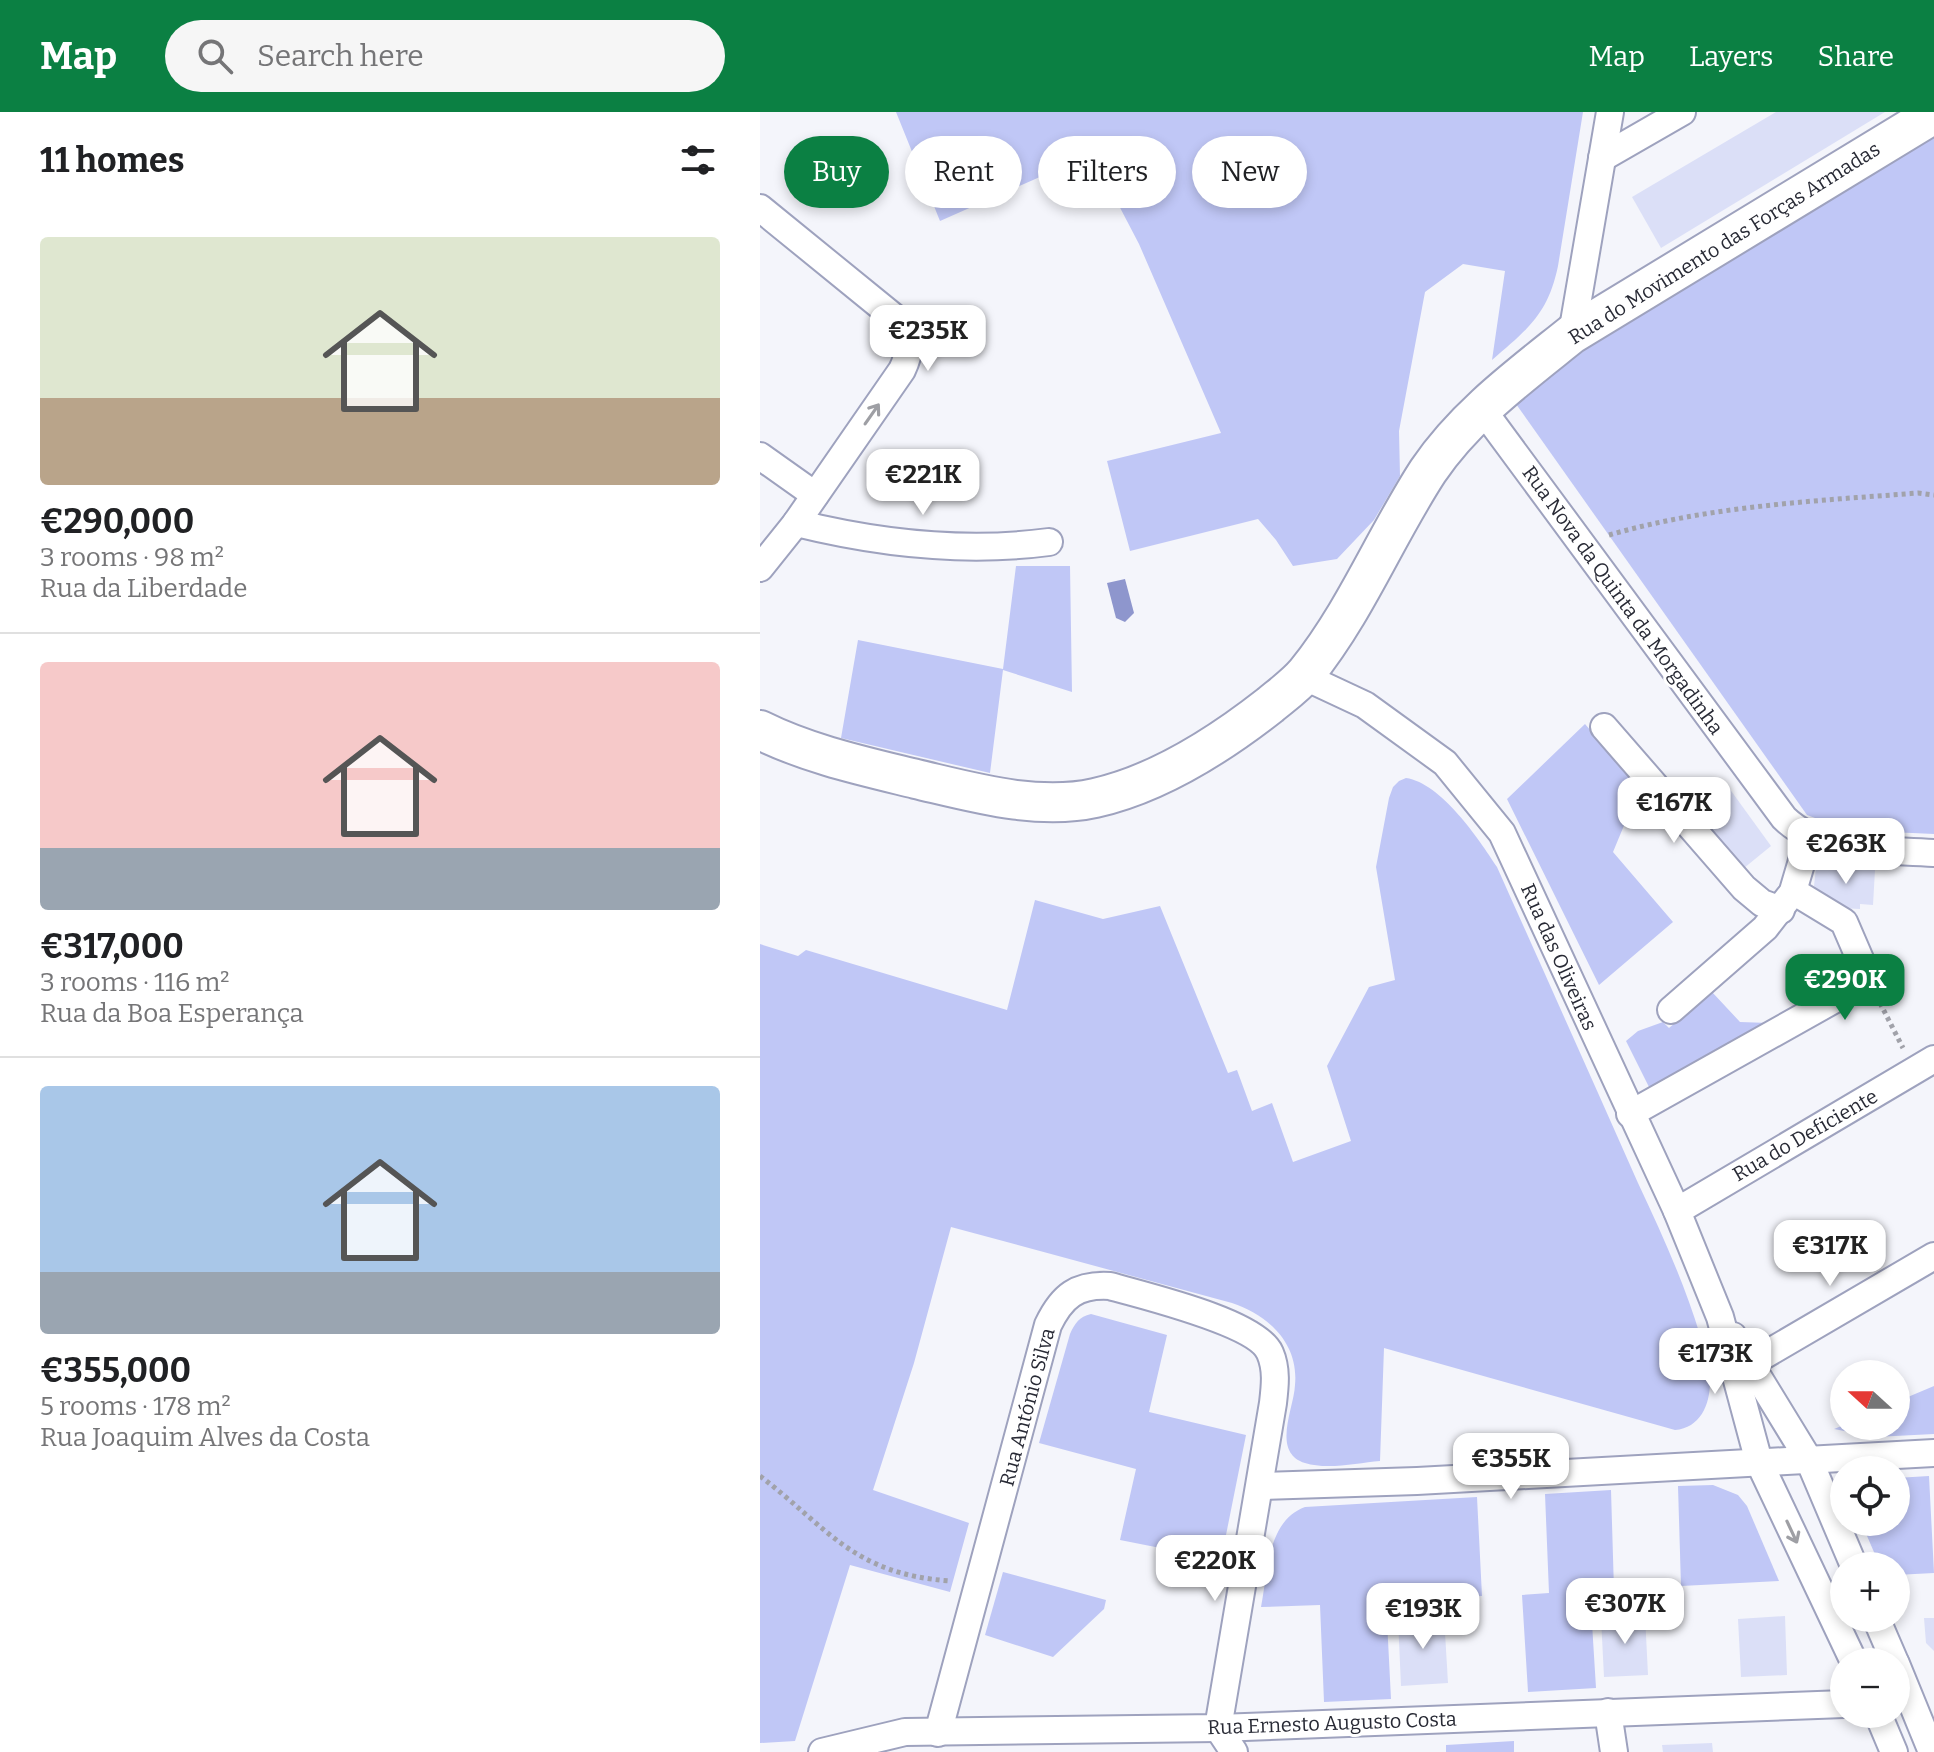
<!DOCTYPE html>
<html lang="en">
<head>
<meta charset="utf-8">
<style>
	:root { --surface:#fff; --page:#f6f6f6; --text:#202124; --muted:#757577; --line:#e0e0e0; --accent:#0b8043 }
	body { margin:0; font-family:Bitter,serif; background:var(--page); color:var(--text); height:100vh; display:flex; flex-direction:column; font-size:30px; white-space:nowrap }
	* { box-sizing:border-box; margin:0 }
	p { font-size:26px; color:var(--muted) }
	.icon { flex:none; width:44px; height:44px; fill:none; stroke:currentColor; stroke-width:2; stroke-linecap:round; stroke-linejoin:round }
	.map { position:relative; flex:1; overflow:hidden }
	.sheet { display:flex; flex-direction:column; background:var(--surface); width:760px }
	.sheet>* { flex:none }
	.top-card { position:absolute; left:24px; top:24px; width:760px; height:72px; display:flex; gap:16px }
	.needle { width:52px; rotate:291deg }
	.buttons { position:absolute; left:1070px; top:1248px; display:grid; gap:16px }
	.buttons a { display:grid; place-items:center; width:80px; height:80px; border-radius:50%; background:var(--surface); box-shadow:0 4px 12px #0003; font-size:40px }
	.price { position:absolute; translate:-50% -68px; padding:0 18px; border-radius:16px; background:#fff; color:#222; font-size:26px; line-height:52px; filter:drop-shadow(0 2px 4px #0008) }
	.price::after { content:''; position:absolute; left:50%; top:48px; width:24px; height:18px; margin-left:-12px; background:inherit; clip-path:polygon(0 0,100% 0,50% 100%) }
	.price.active { background:var(--accent); color:#fff }
	ul { padding:0; list-style:none }
	li { display:grid; align-content:center; gap:16px; height:424px; padding:0 40px }
	li+li { border-top:2px solid var(--line) }
	li span { display:grid; place-items:center; height:248px; border-radius:8px; color:#555 }
	li>.icon { margin-inline-start:auto }
	span .icon { width:144px; height:144px; fill:#fffc; stroke-width:1 }
	li b { font-size:34px }
	h2 { display:flex; justify-content:space-between; align-items:center; height:96px; padding:0 40px; font-size:34px }
	.chip { padding:0 28px; border-radius:36px; background:var(--surface); box-shadow:0 4px 12px #0003; font-size:28px; line-height:72px }
	.chip.active { background:var(--accent); color:#fff }
	header { display:flex; align-items:center; gap:48px; box-sizing:border-box; height:112px; padding:0 40px; background:var(--accent); color:#fff }
	header strong { font-size:38px }
	nav { display:flex; gap:44px; margin-inline-start:auto; font-size:28px }
	.search { width:560px; height:72px; background:var(--page); display:flex; align-items:center; gap:20px; box-sizing:border-box; padding:0 28px; border-radius:44px; color:var(--muted); font-size:30px }
	main { display:flex; flex:1; min-height:0 }
	.map>svg:first-child { display:block }
	.green { fill:#c0c7f6 }
	.water { fill:#8e96cd }
	.building { fill:#dbdff7 }
	.lines { fill:none; stroke-linecap:round; stroke-linejoin:round }
	.street-casing { stroke:#9ea2be; stroke-width:30 }
	.secondary-casing { stroke:#9ea2be; stroke-width:42 }
	.path { stroke:#a1a2aa; stroke-width:5; stroke-dasharray:4 4; stroke-linecap:butt }
	.street { stroke:#fff; stroke-width:26 }
	.secondary { stroke:#fff; stroke-width:38 }
	.oneway { stroke:#9e9fa4 }
	.labels { text-anchor:middle; dominant-baseline:central; stroke-width:6; stroke-linejoin:round; paint-order:stroke }
	.street-label { font-size:20px; fill:#282a35; stroke:#fff }
</style>
</head>
<body>
<header>
<strong>Map</strong>
<div class="search"><svg class="icon" aria-label="search" viewBox="0 0 24 24"><circle cx="10" cy="10" r="6"/><path d="M15 15l6 6"/></svg>Search here</div>
<nav><a>Map</a><a>Layers</a><a>Share</a></nav>
</header>
<main>
<section class="sheet">
<h2>11 homes<svg class="icon" aria-label="filters" viewBox="0 0 24 24"><path d="M4 7h16M4 17h16"/><circle cx="9" cy="7" r="2"/><circle cx="15" cy="17" r="2"/></svg></h2>
<ul>
<li><span style="background:linear-gradient(#dfe7d0 65%,#b9a48a 0)"><svg class="icon" aria-label="home" viewBox="0 0 24 24"><path d="M3 11l9-7 9 7M6 9v11h12V9"/></svg></span><div><b>€290,000</b><p>3 rooms · 98 m²</p><p>Rua da Liberdade</p></div></li>
<li><span style="background:linear-gradient(#f6c9c9 75%,#9aa5b1 0)"><svg class="icon" aria-label="home" viewBox="0 0 24 24"><path d="M3 11l9-7 9 7M6 9v11h12V9"/></svg></span><div><b>€317,000</b><p>3 rooms · 116 m²</p><p>Rua da Boa Esperança</p></div></li>
<li><span style="background:linear-gradient(#a9c7e8 75%,#9aa5b1 0)"><svg class="icon" aria-label="home" viewBox="0 0 24 24"><path d="M3 11l9-7 9 7M6 9v11h12V9"/></svg></span><div><b>€355,000</b><p>5 rooms · 178 m²</p><p>Rua Joaquim Alves da Costa</p></div></li>
</ul>
</section>
<div class="map">
<svg width="1174" height="1640" viewBox="0 0 1174 1640">
	<rect width="100%" height="100%" fill="#f4f5fb"/>
	<!-- green -->
	<g class="green">
		<path d="M 136,0 L 823,0 L 798,154 C 788,202 768,217 732,248 L 745,159 L 703,152 L 665,180 L 639,319 L 640,364 L 614,408 L 577,447 L 533,454 L 516,428 L 498,407 L 370,439 L 347,349 L 461,321 L 379,132 L 332,42 L 180,109 Z"/>
		<polygon points="1174,21 1174,722 1087,718 1047,703 756,292 843,213"/>
		<polygon points="256,454 310,454 312,580 243,558 230,661 81,626 98,528 243,557"/>
		<polygon points="825,612 880,675 853,740 913,810 839,873 747,687"/>
		<path d="M 646,666 C 681,671 719,727 737,755 C 784,860 831,965 878,1071 C 901,1120 924,1170 940,1223 C 944,1238 950,1254 950,1270 C 950,1293 940,1316 915,1318 L 624,1236 L 620,1349 C 598,1351 567,1358 545,1351 C 511,1340 534,1297 535,1273 C 539,1231 508,1203 472,1191 L 191,1115 L 154,1251 L 113,1378 L 209,1411 L 190,1480 L 90,1453 L 35,1629 L 0,1631 L 0,832 L 38,844 L 46,838 L 247,898 L 275,788 L 343,807 L 400,794 L 468,961 L 477,958 L 492,999 L 512,991 L 533,1050 L 591,1029 L 567,954 L 609,875 L 635,868 L 616,755 L 629,686 L 633,675 L 639,669 Z"/>
		<polygon points="952,880 980,910 1009,911 907,973 889,975 866,929 878,919 903,910 909,916"/>
		<path d="M 331,1202 L 407,1223 L 389,1300 L 486,1323 L 461,1448 L 360,1428 L 376,1357 L 279,1331 L 310,1222 C 315,1211 319,1205 331,1202 Z"/>
		<polygon points="1174,1274 1174,1322 1115,1325 1074,1317 1084,1313 1136,1314 1136,1290"/>
		<polygon points="1169,1364 1174,1461 1136,1463 1136,1454 1120,1454 1101,1410 1136,1410 1136,1366"/>
		<polygon points="953,1373 978,1383 987,1394 1019,1469 921,1474 918,1374"/>
		<polygon points="851,1378 854,1478 830,1479 836,1576 768,1580 762,1483 789,1481 785,1382"/>
		<path d="M 717,1385 L 722,1484 L 626,1489 L 631,1587 L 564,1590 L 560,1493 L 501,1495 C 508,1460 507,1409 545,1395 Z"/>
		<polygon points="243,1460 346,1488 344,1497 293,1545 225,1523"/>
		<polygon points="754,1629 754,1640 686,1640 686,1633"/>
	</g>
	<!-- water -->
	<polygon class="water" points="365,467 374,501 365,510 356,506 347,471"/>
	<!-- building -->
	<g class="building">
		<polygon points="1016,0 1125,0 901,136 872,85"/>
		<polygon points="969,676 1011,734 984,756 937,701"/>
		<polygon points="1083,755 1115,758 1113,793 1100,792 1100,797 1081,796 1062,787 1054,774 1056,756"/>
		<polygon points="885,1503 888,1563 844,1565 841,1506"/>
		<polygon points="684,1504 688,1571 641,1574 638,1507"/>
		<polygon points="1025,1504 1027,1563 981,1565 978,1507"/>
		<polygon points="1164,1506 1174,1506 1174,1539 1166,1531"/>
		<polygon points="952,1631 953,1640 903,1640 902,1633"/>
	</g>
	<g class="lines">
		<!-- street casing -->
		<g class="street-casing">
			<g id="street">
				<polyline points="842,46 922,0"/>
				<path d="M 0,96 L 140,210 C 151,228 151,239 142,258 L 36,411 L 0,456"/>
				<polyline points="812,222 850,0"/>
				<path d="M 722,297 L 1024,706 C 1062,743 1124,737 1174,741"/>
				<polyline points="0,344 55,383"/>
				<path d="M 36,411 C 117,431 206,441 289,430"/>
				<polyline points="543,564 605,593 685,651 742,721 917,1099 960,1205 999,1350 1094,1550"/>
				<polyline points="844,615 984,776 1002,791 1021,798"/>
				<polyline points="911,898 1005,816 1029,785"/>
				<polyline points="870,1002 1109,868 1084,810 1033,779 1049,725"/>
				<polyline points="917,1099 1174,947"/>
				<polyline points="973,1224 1049,1348 1094,1454"/>
				<polyline points="991,1251 1174,1144"/>
				<polyline points="501,1374 657,1369 1174,1341"/>
				<polyline points="1116,1506 1135,1550"/>
				<polyline points="1136,1552 1172,1640"/>
				<polyline points="848,1600 854,1640"/>
				<polyline points="1118,1602 1134,1640"/>
				<polyline points="458,1616 474,1640"/>
				<path d="M 178,1621 L 288,1213 C 302,1184 317,1172 350,1174 C 384,1184 497,1210 510,1241 C 517,1257 515,1274 513,1291 L 458,1616"/>
				<polyline points="62,1640 145,1620 458,1616 1084,1592"/>
			</g>
		</g>
		<!-- secondary casing -->
		<g class="secondary-casing">
			<path id="secondary" d="M 0,618 C 48,642 103,654 156,667 C 212,680 277,699 335,686 C 398,672 459,633 510,593 C 522,583 536,573 546,561 C 596,499 625,425 668,359 C 705,304 761,263 812,222 L 1174,2"/>
		</g>
		<!-- path -->
		<g class="path">
			<path d="M 849,423 C 949,394 1054,389 1158,381 L 1174,383"/>
			<polyline points="1120,891 1143,936"/>
			<path d="M 0,1364 C 69,1417 93,1462 190,1469"/>
		</g>
		<!-- street -->
		<use href="#street" class="street"/>
		<!-- secondary -->
		<use href="#secondary" class="secondary"/>
	</g>
	<!-- one-way arrows -->
	<defs><path id="oneway-shaft" d="M-6 0H5M1.5-3L5.5 0L1.5 3" fill="none" stroke-width="1.6" stroke-linecap="round" stroke-linejoin="round" transform="scale(2)"/></defs>
	<g class="oneway">
		<use href="#oneway-shaft" transform="translate(112 302) rotate(-55)"/>
		<use href="#oneway-shaft" transform="translate(1032 1420) rotate(65)"/>
	</g>
	<g class="labels">
		<!-- street labels -->
		<g class="street-label">
			<text transform="translate(964 131) rotate(-32)">Rua do Movimento das Forças Armadas</text>
			<text transform="translate(863 488) rotate(54)">Rua Nova da Quinta da Morgadinha</text>
			<text transform="translate(799 845) rotate(66)">Rua das Oliveiras</text>
			<text transform="translate(1045 1023) rotate(-30)">Rua do Deficiente</text>
			<text transform="translate(267 1295) rotate(-75)">Rua António Silva</text>
			<text transform="translate(572 1611) rotate(-2)">Rua Ernesto Augusto Costa</text>
		</g>
	</g>
</svg>
<div class="buttons">
<a><svg class="needle" viewBox="-14 -14 28 28"><path d="M0-13l5 13h-10z" fill="#e53935"/><path d="M0 13l5-13h-10z" fill="#757577"/></svg></a>
<a><svg class="icon" aria-label="locate" viewBox="0 0 24 24"><circle cx="12" cy="12" r="6"/><path d="M12 2v4M12 18v4M2 12h4M18 12h4"/></svg></a>
<a>+</a>
<a>−</a>
</div>
<b class="price" style="left:168px;top:261px">€235K</b>
<b class="price" style="left:163px;top:405px">€221K</b>
<b class="price" style="left:914px;top:733px">€167K</b>
<b class="price" style="left:1086px;top:774px">€263K</b>
<b class="price active" style="left:1085px;top:910px">€290K</b>
<b class="price" style="left:1070px;top:1176px">€317K</b>
<b class="price" style="left:955px;top:1284px">€173K</b>
<b class="price" style="left:751px;top:1389px">€355K</b>
<b class="price" style="left:455px;top:1491px">€220K</b>
<b class="price" style="left:865px;top:1534px">€307K</b>
<b class="price" style="left:663px;top:1539px">€193K</b>
<div class="top-card">
<a class="chip active">Buy</a>
<a class="chip">Rent</a>
<a class="chip">Filters</a>
<a class="chip">New</a>
</div>
</div>
</main>
</body>
</html>
